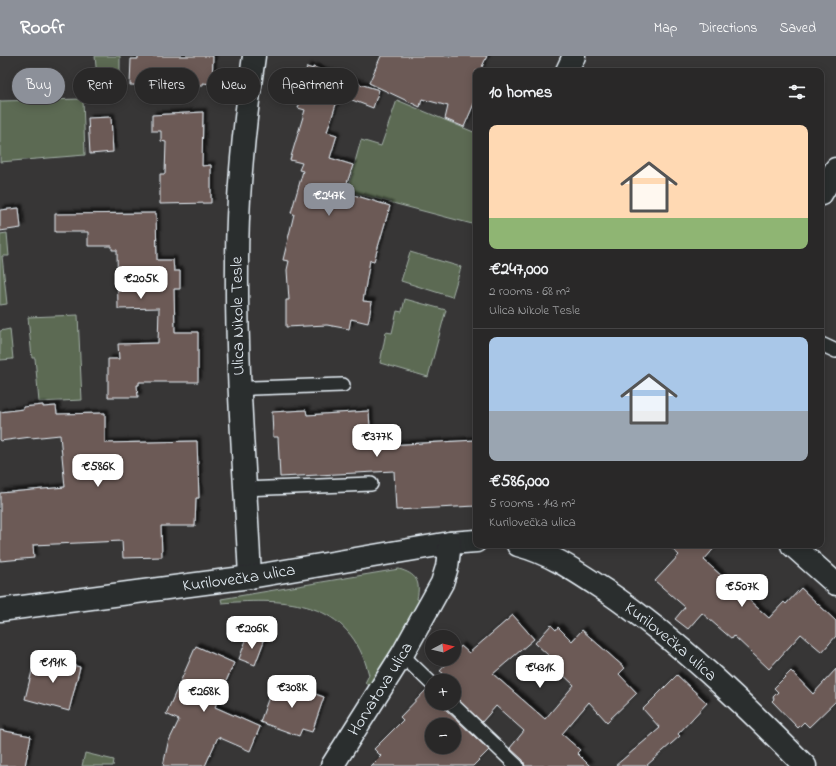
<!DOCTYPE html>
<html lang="en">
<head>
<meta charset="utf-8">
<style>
	:root { --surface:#292828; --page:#353434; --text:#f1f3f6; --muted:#a5a6a8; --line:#454445; --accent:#8c9099 }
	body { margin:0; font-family:"Indie Flower",sans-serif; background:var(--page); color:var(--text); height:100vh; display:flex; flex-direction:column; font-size:15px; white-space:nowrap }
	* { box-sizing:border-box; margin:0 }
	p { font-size:13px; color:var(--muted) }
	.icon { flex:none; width:22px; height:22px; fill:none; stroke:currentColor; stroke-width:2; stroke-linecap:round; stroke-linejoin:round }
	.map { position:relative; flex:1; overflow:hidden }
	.drawer { position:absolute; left:473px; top:12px; width:351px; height:480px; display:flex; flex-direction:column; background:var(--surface); border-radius:8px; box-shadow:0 2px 10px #0003,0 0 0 1px var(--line) }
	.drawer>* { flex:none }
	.hud { position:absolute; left:12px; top:12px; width:380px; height:36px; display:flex; gap:8px }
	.needle { width:26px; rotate:83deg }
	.tools { position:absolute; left:425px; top:574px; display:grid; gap:8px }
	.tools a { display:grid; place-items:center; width:36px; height:36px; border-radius:50%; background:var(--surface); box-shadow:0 2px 10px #0003,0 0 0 1px var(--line); font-size:20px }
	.price { position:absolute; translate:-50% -34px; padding:0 9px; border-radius:8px; background:#fff; color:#222; font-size:13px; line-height:26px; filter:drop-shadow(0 1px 2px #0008) }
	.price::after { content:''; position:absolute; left:50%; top:24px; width:12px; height:9px; margin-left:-6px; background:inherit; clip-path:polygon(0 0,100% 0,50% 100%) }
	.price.on { background:var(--accent); color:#fff }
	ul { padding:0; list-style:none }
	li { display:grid; align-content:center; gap:8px; height:212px; padding:0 16px }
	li+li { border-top:1px solid var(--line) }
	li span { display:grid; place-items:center; height:124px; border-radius:8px; color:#555 }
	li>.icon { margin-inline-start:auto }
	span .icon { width:72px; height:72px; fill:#fffc; stroke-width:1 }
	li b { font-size:17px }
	h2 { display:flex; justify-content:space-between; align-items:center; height:48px; padding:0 16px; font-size:17px }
	.tag { padding:0 14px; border-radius:18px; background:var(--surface); box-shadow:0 2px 10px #0003,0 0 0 1px var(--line); font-size:14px; line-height:36px }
	.tag.on { background:var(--accent); color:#fff }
	header { display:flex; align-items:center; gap:24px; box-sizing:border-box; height:56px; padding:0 20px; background:var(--accent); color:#fff }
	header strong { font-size:19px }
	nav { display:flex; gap:22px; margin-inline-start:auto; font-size:14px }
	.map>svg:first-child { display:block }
	.green { fill:#5c6b53; stroke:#a2aea6 }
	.building { fill:#6c5a57; stroke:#e8f1f8; fill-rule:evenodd; filter:url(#shadow) }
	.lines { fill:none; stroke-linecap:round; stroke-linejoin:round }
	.service-casing { stroke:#e8f1f8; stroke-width:16 }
	.minor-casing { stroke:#e8f1f8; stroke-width:25 }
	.service { stroke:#2a2d2e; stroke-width:13 }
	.minor { stroke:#2a2d2e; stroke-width:22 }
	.labels { text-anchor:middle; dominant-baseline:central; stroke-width:4; stroke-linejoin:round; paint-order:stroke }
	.street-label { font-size:17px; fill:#e8f1f8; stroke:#2a2d2e }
</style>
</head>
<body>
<header>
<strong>Roofr</strong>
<nav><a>Map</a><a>Directions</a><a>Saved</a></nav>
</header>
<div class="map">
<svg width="836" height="710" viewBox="0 0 836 710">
	<defs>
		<filter id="shadow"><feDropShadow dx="3.5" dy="-3.5" stdDeviation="1" flood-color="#0009"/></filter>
	</defs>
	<rect width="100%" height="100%" fill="#373636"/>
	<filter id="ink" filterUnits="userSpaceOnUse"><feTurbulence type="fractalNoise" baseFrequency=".025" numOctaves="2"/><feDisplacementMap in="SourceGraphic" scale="8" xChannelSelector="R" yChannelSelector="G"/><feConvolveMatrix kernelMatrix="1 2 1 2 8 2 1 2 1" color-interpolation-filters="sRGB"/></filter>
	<g filter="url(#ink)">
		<!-- green -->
		<g class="green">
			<polygon points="95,0 120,0 120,25 97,21"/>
			<polygon points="83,43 85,99 0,106 0,45"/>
			<polygon points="397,44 476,77 476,169 347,135 361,84 381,90"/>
			<polygon points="7,177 9,200 2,200 7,248 0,249 0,178"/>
			<polygon points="410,196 461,211 452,241 401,225"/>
			<polygon points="405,243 446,254 428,321 380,307 386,276 392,277 397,255 402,256"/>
			<polygon points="78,259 82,344 39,346 35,302 32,302 28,261"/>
			<polygon points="10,273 13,303 0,304 0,275"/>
			<path d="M 399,513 C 416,518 421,525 417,543 L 422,545 L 373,632 L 365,627 L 369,619 C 350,543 287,542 222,547 L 221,543 Z"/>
			<polygon points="85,697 114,704 113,710 82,710"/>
		</g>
		<!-- building -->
		<g class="building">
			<polygon points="138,0 213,0 212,28 203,27 203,30 130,29 131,3 138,3"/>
			<polygon points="381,0 487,0 480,15 476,15 476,43 464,71 445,63 448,50 422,43 420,51 369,27"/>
			<polygon points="307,11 313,13 313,11 344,23 379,34 373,52 339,39 327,76 337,79 330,102 353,109 344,136 390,150 374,205 370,204 363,245 372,246 368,267 351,263 349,273 327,269 286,271 286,244 289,244 287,214 289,205 283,204 294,158 291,157 303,115 299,114 302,107 290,104 305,54 298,52 307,26 302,24"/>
			<polygon points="203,56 202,110 211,109 211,147 160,148 160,118 165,118 166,86 161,85 161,75 152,75 152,59"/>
			<polygon points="111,61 113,96 90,98 88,62"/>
			<polygon points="19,152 21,172 0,175 0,154"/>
			<polygon points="156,157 157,204 173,204 174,215 180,215 180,233 174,233 175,276 198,276 198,326 139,326 139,329 137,329 138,341 108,341 108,303 119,303 118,288 158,287 159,252 118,253 117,194 112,194 112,190 88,190 88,176 55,176 55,158"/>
			<polygon points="43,349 43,351 56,350 57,358 105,357 105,387 197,385 199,442 196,442 195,470 161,470 162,501 123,502 122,485 33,489 34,502 0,505 0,437 65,431 60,379 31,382 31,381 0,385 0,356 23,353 23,351"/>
			<polygon points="306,354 307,359 369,355 371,390 476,384 476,450 396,454 394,415 280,421 278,381 273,381 272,356"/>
			<polygon points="668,489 717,489 704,504 769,562 784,546 786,548 801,532 836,565 836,580 822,596 801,578 769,613 734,580 732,583 702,557 688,573 675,563 685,551 655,525 679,499"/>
			<polygon points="513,559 534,583 493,618 545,663 574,629 559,615 562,612 535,587 551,569 556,574 558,571 572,585 582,574 625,612 619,618 637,637 607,666 589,646 562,678 580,694 577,697 590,710 525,710 523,704 510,692 524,675 496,650 482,666 454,640 454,625 439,625 438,622 443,617 440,615 451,603 454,603 454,599 461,590 469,597"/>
			<polygon points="248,579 264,585 255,609 239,603"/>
			<polygon points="196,590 234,607 215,651 260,671 250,695 218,681 205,710 163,710 168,687 179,664 166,658"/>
			<polygon points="43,602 80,611 69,655 25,643 34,607 41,609"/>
			<polygon points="836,613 836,645 809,671 804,666 798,672 772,645 774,643 773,641 778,636 774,632 791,615 813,638"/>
			<polygon points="677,619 707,647 678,678 680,680 646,710 615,710 660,672 643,653"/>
			<polygon points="275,624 324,641 312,676 302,673 299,680 260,666"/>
			<path d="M 426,634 L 432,636 L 432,647 L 443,647 L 445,653 L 489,694 L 473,710 L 371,710 L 381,700 L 374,693 L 403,664 L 400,661 ZM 432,669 L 454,669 L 454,691 L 432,691 Z"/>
			<polygon points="0,674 31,680 25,710 0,710"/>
		</g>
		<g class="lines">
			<!-- service casing -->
			<g class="service-casing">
				<g id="service">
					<polyline points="821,288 836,295"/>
					<polyline points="240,334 252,332 343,329"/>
					<polyline points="245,433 371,428"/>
					<polyline points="402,599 432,628"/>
					<polyline points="451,647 517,710"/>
				</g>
			</g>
			<!-- minor casing -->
			<g class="minor-casing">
				<g id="minor">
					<polyline points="567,15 574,0"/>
					<polyline points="821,138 836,113"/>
					<path id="s1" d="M 518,489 C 552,498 577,516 606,535 C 679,585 743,647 805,710"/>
					<polyline points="792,489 836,528"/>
					<path d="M 250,521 C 245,417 236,312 237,208 C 237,138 244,69 254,0"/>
					<path id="s2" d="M 0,554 L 250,521 L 450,487 L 476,485"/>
					<path id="s3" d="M 332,710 L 402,599 L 442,527 L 447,511 L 450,487"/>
				</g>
			</g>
			<!-- service -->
			<use href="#service" class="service"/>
			<!-- minor -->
			<use href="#minor" class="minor"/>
		</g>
	</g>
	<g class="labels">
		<!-- street labels -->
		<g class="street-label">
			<text transform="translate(238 260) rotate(-91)">Ulica Nikole Tesle</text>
			<text stroke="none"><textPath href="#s2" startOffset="241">Kurilovečka ulica</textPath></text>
			<text stroke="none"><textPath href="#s1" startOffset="182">Kurilovečka ulica</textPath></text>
			<text stroke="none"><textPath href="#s3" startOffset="91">Horvatova ulica</textPath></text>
		</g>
	</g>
</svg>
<div class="tools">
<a><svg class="needle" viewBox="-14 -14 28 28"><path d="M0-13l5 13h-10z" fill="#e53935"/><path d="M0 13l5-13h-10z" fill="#a5a6a8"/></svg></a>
<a>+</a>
<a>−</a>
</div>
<b class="price on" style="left:329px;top:161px">€247K</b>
<b class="price" style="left:141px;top:244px">€205K</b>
<b class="price" style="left:377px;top:402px">€377K</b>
<b class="price" style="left:98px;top:432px">€586K</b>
<b class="price" style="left:742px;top:552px">€507K</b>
<b class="price" style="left:252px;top:594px">€206K</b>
<b class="price" style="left:53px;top:628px">€191K</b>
<b class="price" style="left:540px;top:633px">€431K</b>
<b class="price" style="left:292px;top:653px">€308K</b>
<b class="price" style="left:204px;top:657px">€268K</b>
<div class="hud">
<a class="tag on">Buy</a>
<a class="tag">Rent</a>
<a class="tag">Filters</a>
<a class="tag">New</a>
<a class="tag">Apartment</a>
</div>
<section class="drawer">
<h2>10 homes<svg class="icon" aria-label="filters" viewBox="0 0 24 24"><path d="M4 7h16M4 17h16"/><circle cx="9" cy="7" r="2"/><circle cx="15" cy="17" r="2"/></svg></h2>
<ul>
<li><span style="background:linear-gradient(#ffd9b3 75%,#8fb573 0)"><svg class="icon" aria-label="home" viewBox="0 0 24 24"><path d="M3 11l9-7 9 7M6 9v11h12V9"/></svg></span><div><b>€247,000</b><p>2 rooms · 68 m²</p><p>Ulica Nikole Tesle</p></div></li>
<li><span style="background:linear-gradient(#a9c7e8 60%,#9aa5b1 0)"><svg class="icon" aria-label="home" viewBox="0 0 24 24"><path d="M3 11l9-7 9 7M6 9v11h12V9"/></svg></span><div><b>€586,000</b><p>5 rooms · 143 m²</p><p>Kurilovečka ulica</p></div></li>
</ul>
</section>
</div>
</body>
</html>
